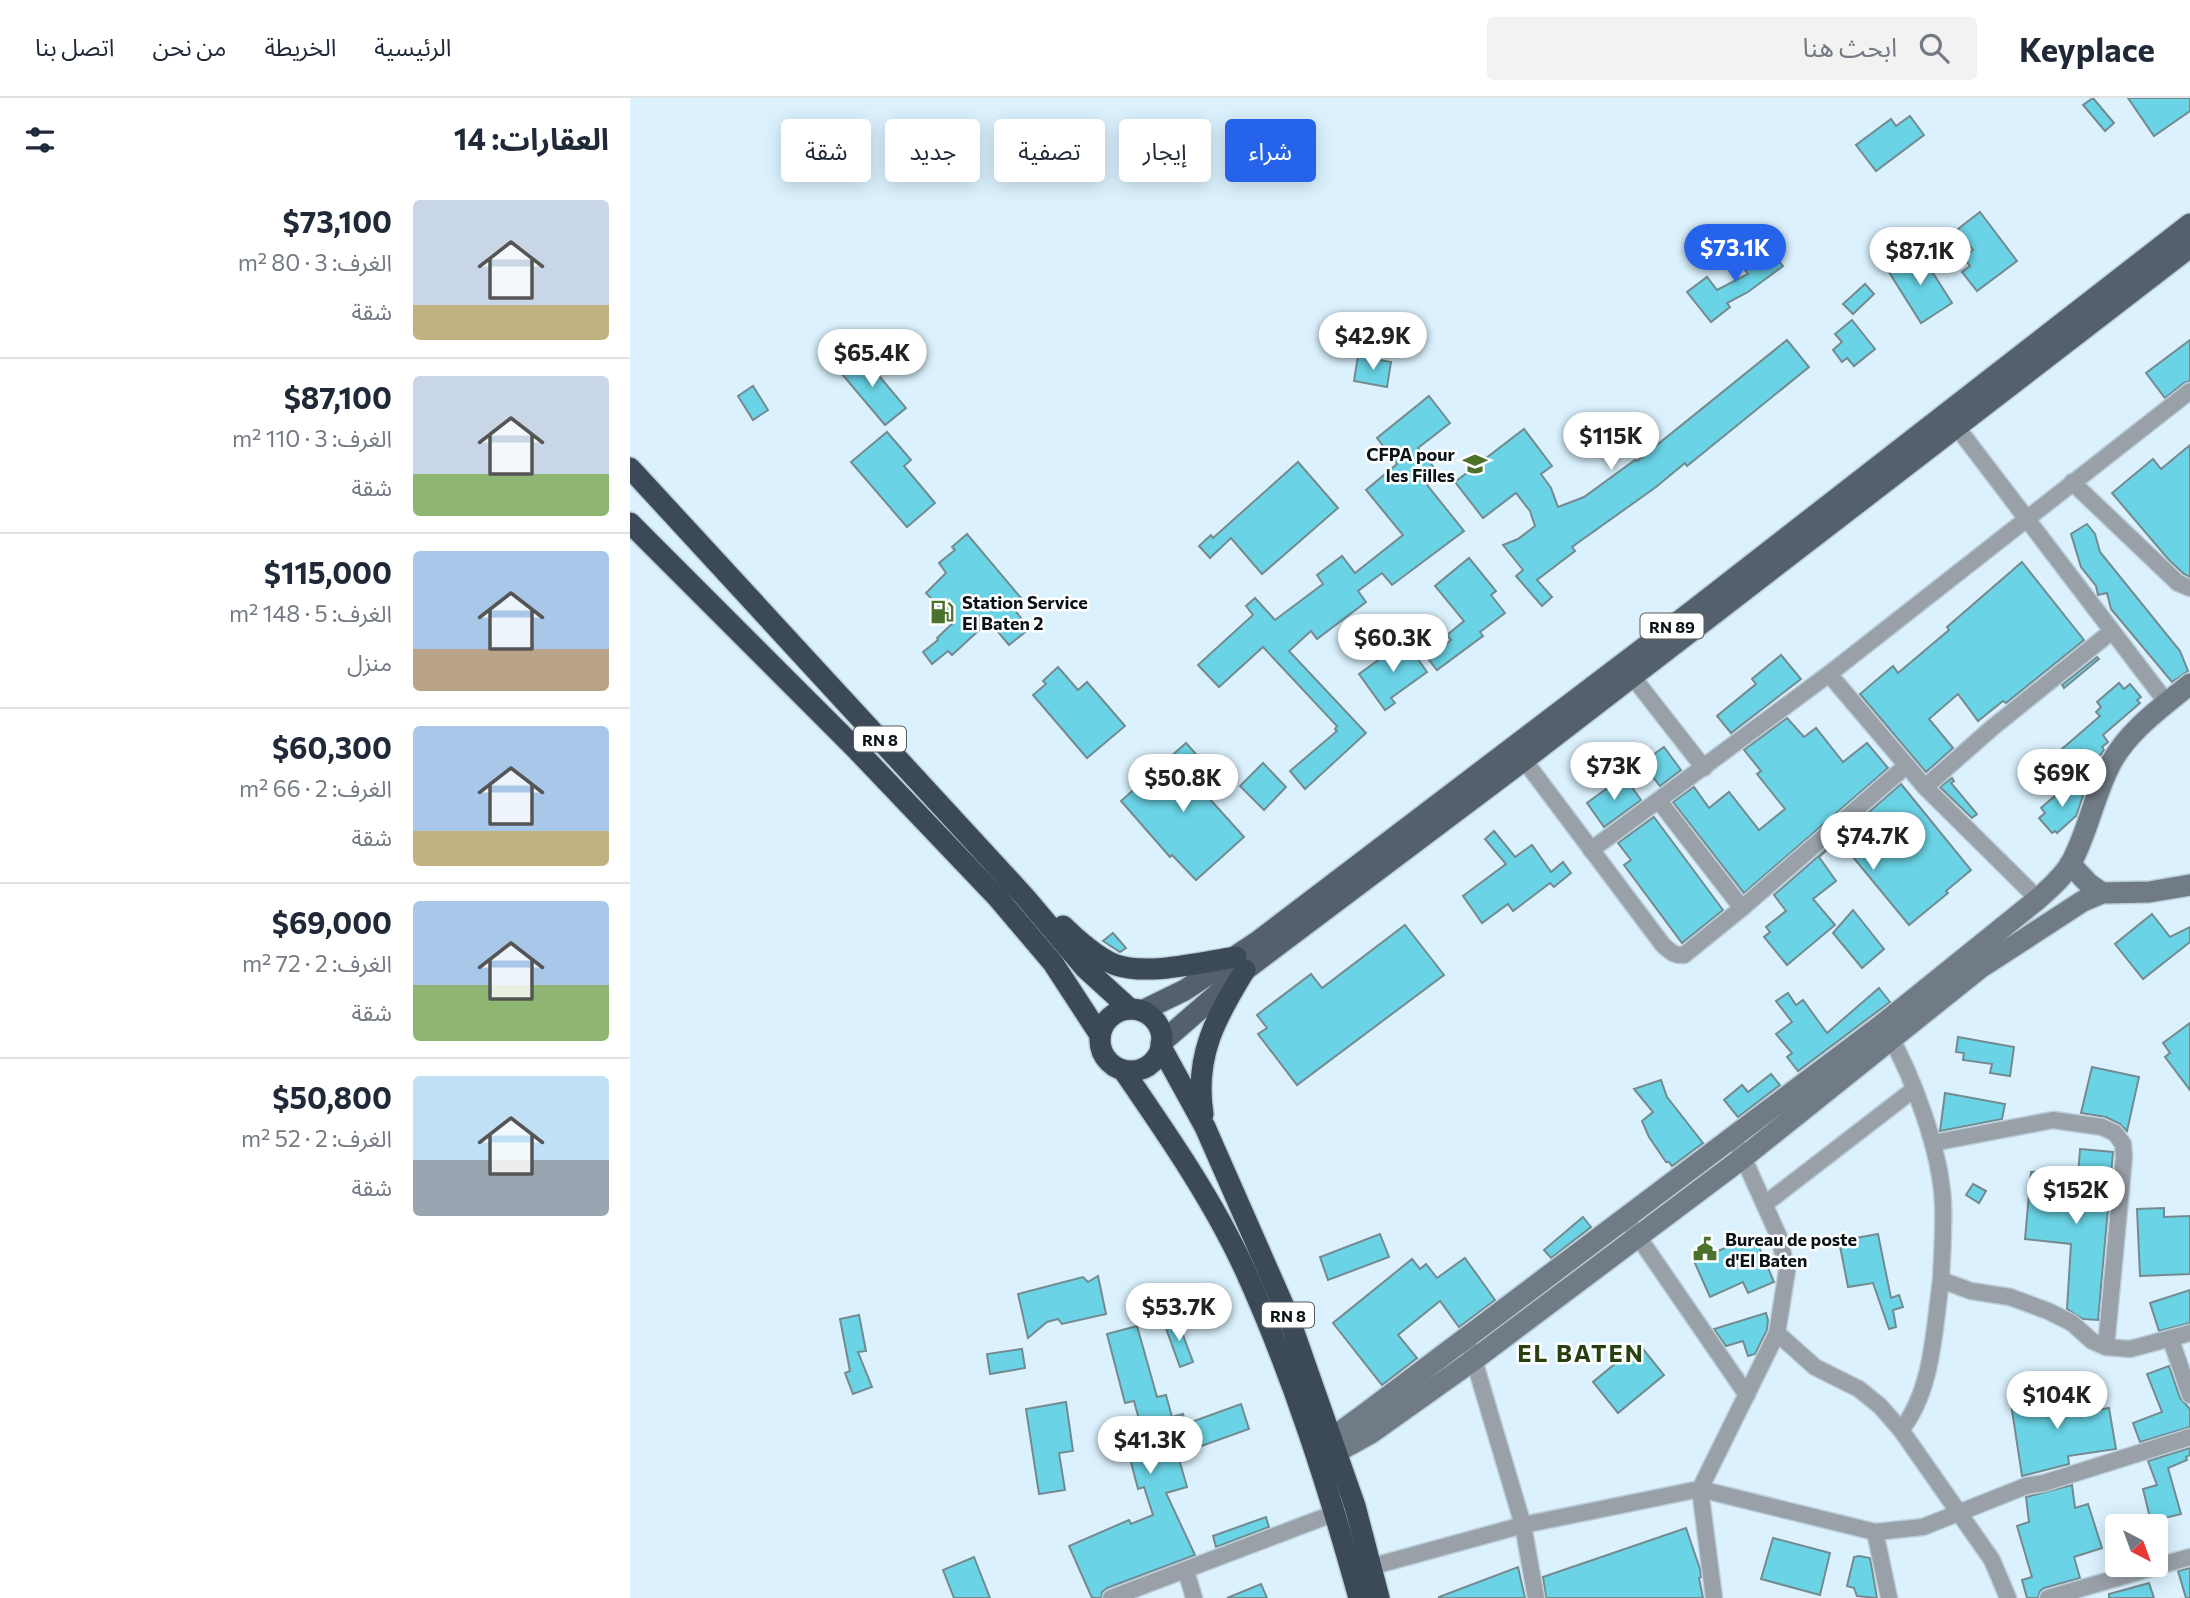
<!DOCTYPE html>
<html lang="ar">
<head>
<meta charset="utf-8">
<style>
	:root { --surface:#fff; --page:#f2f2f3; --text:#1f2937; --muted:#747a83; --line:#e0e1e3; --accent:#2563eb }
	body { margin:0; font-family:Commissioner,"Noto Sans Arabic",sans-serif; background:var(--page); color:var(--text); direction:rtl; height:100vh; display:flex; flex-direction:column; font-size:26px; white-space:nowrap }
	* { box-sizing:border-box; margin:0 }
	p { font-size:23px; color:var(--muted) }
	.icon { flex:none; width:38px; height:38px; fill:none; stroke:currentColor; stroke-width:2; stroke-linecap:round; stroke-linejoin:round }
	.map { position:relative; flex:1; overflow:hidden; direction:ltr }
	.side { display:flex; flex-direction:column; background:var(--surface); width:630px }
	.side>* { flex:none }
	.guide { position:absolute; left:21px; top:21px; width:665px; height:63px; direction:rtl; display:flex; gap:14px }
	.needle { width:46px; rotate:139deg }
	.controls { position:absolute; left:1475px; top:1416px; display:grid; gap:14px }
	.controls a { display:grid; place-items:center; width:63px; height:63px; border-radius:7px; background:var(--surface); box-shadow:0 4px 18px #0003; font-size:35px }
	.price { position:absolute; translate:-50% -60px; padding:0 16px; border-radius:24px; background:#fff; color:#222; font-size:23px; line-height:46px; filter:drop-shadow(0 2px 4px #0008) }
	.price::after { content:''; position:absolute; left:50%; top:42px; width:21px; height:16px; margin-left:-10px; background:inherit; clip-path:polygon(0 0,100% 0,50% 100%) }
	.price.selected { background:var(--accent); color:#fff }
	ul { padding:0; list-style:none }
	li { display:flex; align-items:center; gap:21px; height:175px; padding:0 21px }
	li+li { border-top:2px solid var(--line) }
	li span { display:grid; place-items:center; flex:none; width:196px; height:140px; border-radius:7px; color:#555 }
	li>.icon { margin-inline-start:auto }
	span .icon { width:84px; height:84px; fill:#fffc; stroke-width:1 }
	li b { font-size:30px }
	h2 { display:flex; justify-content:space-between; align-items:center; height:84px; padding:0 21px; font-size:30px }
	.pill { padding:0 24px; border-radius:7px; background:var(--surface); box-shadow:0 4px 18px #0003; font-size:24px; line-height:63px }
	.pill.selected { background:var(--accent); color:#fff }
	header { display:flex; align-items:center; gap:42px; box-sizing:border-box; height:98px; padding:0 35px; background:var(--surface); border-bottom:2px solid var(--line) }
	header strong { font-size:33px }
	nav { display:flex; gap:38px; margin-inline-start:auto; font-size:24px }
	.search { width:490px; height:63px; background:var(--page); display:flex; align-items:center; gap:18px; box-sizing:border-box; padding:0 24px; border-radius:7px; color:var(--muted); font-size:26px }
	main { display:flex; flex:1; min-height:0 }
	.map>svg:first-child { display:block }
	.building { fill:#6ad4e6; stroke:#738b90; stroke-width:2 }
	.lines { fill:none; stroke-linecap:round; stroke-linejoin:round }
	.street-casing { stroke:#baced9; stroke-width:19 }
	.secondary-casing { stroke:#baced9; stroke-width:24 }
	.primary-casing { stroke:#baced9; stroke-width:24 }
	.highway-casing { stroke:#baced9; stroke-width:24 }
	.street { stroke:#99a0a7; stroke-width:16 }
	.secondary { stroke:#717b85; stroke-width:21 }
	.primary { stroke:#54606c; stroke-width:21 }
	.highway { stroke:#3c4a57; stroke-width:21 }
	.labels { text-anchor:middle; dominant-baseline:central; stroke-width:5; stroke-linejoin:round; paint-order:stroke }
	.shield { fill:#fff; stroke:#545a5d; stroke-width:2 }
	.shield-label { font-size:16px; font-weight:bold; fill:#0b1317 }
	.poi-label { font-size:18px; font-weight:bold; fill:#0b1317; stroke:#fff; text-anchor:start }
	.district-label { font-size:24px; font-weight:bold; letter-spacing:2px; fill:#28400f; stroke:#fff }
</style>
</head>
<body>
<header>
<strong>Keyplace</strong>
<div class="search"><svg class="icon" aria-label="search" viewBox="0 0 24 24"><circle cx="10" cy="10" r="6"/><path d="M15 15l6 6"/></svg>ابحث هنا</div>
<nav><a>الرئيسية</a><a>الخريطة</a><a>من نحن</a><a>اتصل بنا</a></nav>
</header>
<main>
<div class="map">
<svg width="1560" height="1500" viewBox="0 0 1560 1500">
	<rect width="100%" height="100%" fill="#dbf2fe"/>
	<!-- building -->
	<g class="building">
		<polygon points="1463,0 1484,25 1475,33 1453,7"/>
		<polygon points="1498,0 1560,0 1560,13 1524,38"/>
		<polygon points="1280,18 1294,37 1246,73 1226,47 1261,21 1266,28"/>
		<polygon points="1350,114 1387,163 1347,193 1332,174 1340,168 1333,159 1343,152 1328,131"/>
		<polygon points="1133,144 1153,168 1118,194 1097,205 1100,209 1081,224 1057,194 1077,179 1087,192 1118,176 1114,171 1126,161 1121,154"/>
		<polygon points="1280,156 1287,166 1294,161 1322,205 1291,225 1257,171"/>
		<polygon points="1235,186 1244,196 1223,216 1213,206"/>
		<polygon points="1222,222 1245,251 1224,268 1217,260 1212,264 1203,252 1212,244 1205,236"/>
		<polygon points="1157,242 1179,269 1057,368 1055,365 1026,389 942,449 945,453 907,482 922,499 912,508 886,478 893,472 873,447 888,441 905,428 900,413 886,395 853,420 825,384 894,331 922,368 911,376 921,390 928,409 954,399 1005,362 1007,363"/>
		<polygon points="1560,242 1560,283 1554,285 1535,300 1516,275"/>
		<polygon points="229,254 276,310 255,327 211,275 215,272 212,268"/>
		<polygon points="728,258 761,264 757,289 724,283"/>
		<polygon points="123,288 138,312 123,322 108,298"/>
		<polygon points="799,298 820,325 788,350 810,377 797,387 834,433 762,487 752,475 728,493 736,504 687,541 681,533 659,553 736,635 675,691 660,673 707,633 705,631 707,628 633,549 589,589 568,567 623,517 616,508 625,500 645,522 693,486 687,477 712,458 725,475 773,437 736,392 767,366 747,340"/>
		<polygon points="257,334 281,362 274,368 305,405 277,429 221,364"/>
		<polygon points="1560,347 1560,479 1554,476 1539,462 1482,395 1523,361 1531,371"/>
		<polygon points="668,364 708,410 632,476 601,440 580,460 569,448 581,437 583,440"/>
		<polygon points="1457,426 1465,436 1470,454 1550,553 1558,573 1542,584 1481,511 1477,495 1468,497 1466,488 1451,469 1441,436"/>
		<polygon points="337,436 391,500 382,508 399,531 379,547 359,523 322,557 318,553 302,566 293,554 308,542 307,540 324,524 296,495 316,475 309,465 325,452 322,449"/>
		<polygon points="839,460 866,493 861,497 875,515 850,534 853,538 807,572 799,562 821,542 817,537 834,523 805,488"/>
		<polygon points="1392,464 1454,542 1376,605 1373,603 1348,623 1328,596 1299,621 1323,650 1296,674 1230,596 1263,568 1268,575 1319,532 1317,529"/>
		<polygon points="775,543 797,574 761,600 765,605 755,612 729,576"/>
		<polygon points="1151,557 1171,581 1101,635 1087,618 1126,586 1122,581"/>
		<polygon points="1467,559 1469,561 1434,590 1432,587"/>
		<polygon points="428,569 448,592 457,584 495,628 457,660 403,597 416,586 413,583"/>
		<polygon points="1489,585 1494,591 1500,586 1511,599 1507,602 1510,605 1473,637 1478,644 1472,649 1474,652 1471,656 1442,681 1433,671 1437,668 1430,661 1436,656 1432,651 1470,618 1466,614 1471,609 1467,604"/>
		<polygon points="1157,620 1174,639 1186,630 1213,664 1237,645 1258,670 1114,795 1043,704 1064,689 1079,710 1099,694 1129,732 1155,711 1127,676 1131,673 1114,652"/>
		<polygon points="556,645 573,664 567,670 576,681 568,688 614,739 566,782 542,757 540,759 491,703"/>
		<polygon points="1034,649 1051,672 1030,688 1012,665"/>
		<polygon points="633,665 656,689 634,712 610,688"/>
		<polygon points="994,678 1011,702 974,729 957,705"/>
		<polygon points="1322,680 1324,683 1321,685 1347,716 1342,720 1310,689"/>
		<polygon points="1441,684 1453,698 1446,718 1427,735 1425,733 1422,735 1409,720 1415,715 1411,710"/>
		<polygon points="1271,686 1341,772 1316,793 1318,795 1279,827 1209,742 1189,759 1206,783 1183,801 1205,827 1157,867 1134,839 1140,834 1136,829 1156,813 1144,797"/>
		<polygon points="1024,719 1093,812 1052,845 994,767 1001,762 988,745"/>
		<polygon points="864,733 885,759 902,747 921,774 933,764 941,775 924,789 920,785 883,813 878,806 852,825 833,798 876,766 855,741"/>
		<polygon points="1223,812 1254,851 1232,870 1203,835"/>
		<polygon points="1522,816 1540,839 1560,829 1560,844 1513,881 1485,846"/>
		<polygon points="775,827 814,877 667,987 628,936 637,930 627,917 681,876 692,890"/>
		<polygon points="483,835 496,850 490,854 473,843"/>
		<polygon points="1249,890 1260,904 1168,973 1157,959 1162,955 1146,936 1162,924 1146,903 1158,895 1166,907 1173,902 1197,935"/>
		<polygon points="1560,925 1560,992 1535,959 1540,955 1533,945"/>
		<polygon points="1328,939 1384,949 1380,978 1360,975 1362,966 1333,962 1334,955 1326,954"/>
		<polygon points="1462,969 1509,979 1497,1033 1490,1026 1476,1019 1451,1015"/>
		<polygon points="1141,976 1150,987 1108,1019 1094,1002 1112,987 1118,994"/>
		<polygon points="1031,982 1037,999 1073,1045 1042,1068 1039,1064 1036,1064 1019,1039 1012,1023 1023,1014 1004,991"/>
		<polygon points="1315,995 1375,1006 1372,1021 1310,1033"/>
		<polygon points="1450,1051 1483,1054 1468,1222 1453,1221 1437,1211 1441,1146 1395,1141 1401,1074 1422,1073 1423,1090 1447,1093"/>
		<polygon points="1343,1086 1356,1093 1349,1105 1336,1097"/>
		<polygon points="1534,1110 1534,1119 1560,1118 1560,1176 1510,1178 1507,1111"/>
		<polygon points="953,1119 961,1129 921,1160 914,1152"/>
		<polygon points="750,1136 759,1159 698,1182 690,1159"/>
		<polygon points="1248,1136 1261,1200 1269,1197 1273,1209 1263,1212 1266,1229 1259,1231 1243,1185 1218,1189 1209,1143"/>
		<polygon points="1109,1144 1112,1150 1127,1144 1144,1184 1118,1195 1113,1184 1080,1199 1064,1163"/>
		<polygon points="835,1160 865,1202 829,1229 810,1203 768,1237 787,1260 752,1287 703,1225 782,1161 790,1171 796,1166 807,1180"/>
		<polygon points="468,1178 476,1216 432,1226 428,1221 417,1224 398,1240 388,1196 453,1179 458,1184"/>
		<polygon points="1560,1192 1560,1225 1529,1233 1520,1205"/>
		<polygon points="1136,1215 1138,1222 1137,1232 1125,1256 1118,1258 1113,1243 1096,1248 1084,1231"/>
		<polygon points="229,1217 236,1253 228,1254 242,1289 223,1296 215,1275 220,1273 210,1221"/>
		<polygon points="547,1221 563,1264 550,1269 534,1225"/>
		<polygon points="507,1228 527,1299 536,1297 542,1319 553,1316 556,1326 611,1306 619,1331 563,1351 564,1357 549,1361 557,1389 536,1395 565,1457 477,1490 472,1494 471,1500 462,1500 439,1448 499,1422 501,1426 523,1417 514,1389 508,1391 497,1349 515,1344 504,1303 495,1305 477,1236"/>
		<polygon points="1009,1246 1034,1277 988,1315 963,1284"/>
		<polygon points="392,1251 395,1270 360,1276 357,1256"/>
		<polygon points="1539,1268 1550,1300 1560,1311 1560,1329 1510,1344 1503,1325 1532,1314 1517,1276"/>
		<polygon points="1432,1290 1436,1317 1479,1310 1486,1351 1438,1358 1439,1366 1392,1378 1380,1299"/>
		<polygon points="436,1304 443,1353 429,1355 435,1392 409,1396 396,1311"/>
		<polygon points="1560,1350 1560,1357 1556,1359 1557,1362 1538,1370 1551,1416 1535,1420 1537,1428 1522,1428 1513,1391 1527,1387 1518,1363"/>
		<polygon points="1442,1387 1445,1410 1458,1406 1472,1450 1444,1459 1450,1480 1414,1490 1410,1493 1408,1500 1397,1500 1392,1482 1402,1479 1387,1428 1399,1424 1396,1399"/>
		<polygon points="636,1419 639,1429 586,1449 583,1438"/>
		<polygon points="1056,1430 1070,1471 1071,1479 1069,1480 1073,1500 916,1500 913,1479"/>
		<polygon points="1143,1440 1200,1455 1190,1497 1131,1481"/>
		<polygon points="1229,1458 1240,1460 1247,1500 1227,1498 1224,1490 1217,1488 1224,1459"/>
		<polygon points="344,1459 360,1500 324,1500 313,1472"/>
		<polygon points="888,1469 895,1500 809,1500 809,1499"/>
		<polygon points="1560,1470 1560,1500 1556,1500 1548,1473"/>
		<polygon points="1519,1485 1524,1500 1479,1500 1479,1496"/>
		<polygon points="631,1486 637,1500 597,1500"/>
	</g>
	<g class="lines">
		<!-- street casing -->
		<g class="street-casing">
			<g id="street">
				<polyline points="1320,320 1537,605"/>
				<polyline points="1442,384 1548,485 1560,490"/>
				<polyline points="1199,576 1295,689 1408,801"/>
				<polyline points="1002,578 1074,670"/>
				<path d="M 894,662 L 1033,847 C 1040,853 1044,858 1054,857 L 1112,810"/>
				<polyline points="1295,689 1362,630 1482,533"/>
				<polyline points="1029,703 1112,810 1276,668"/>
				<polyline points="961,752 1199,576 1560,293"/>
				<path d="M 1257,933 C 1283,978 1311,1054 1313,1106 C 1314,1131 1312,1157 1311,1182 L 1341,1193 L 1380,1199 L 1418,1213 L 1442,1225 L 1462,1243 L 1476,1249 L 1500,1251 L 1560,1235"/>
				<polyline points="1303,1045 1423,1022 1472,1029 1485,1035 1493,1046 1494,1059 1476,1249"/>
				<polyline points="1135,1106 1283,992"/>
				<polyline points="996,1121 1117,1297"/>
				<path d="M 1311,1182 C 1304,1231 1303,1292 1271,1332 L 1362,1462 L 1378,1500"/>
				<polyline points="1147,1235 1185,1269 1229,1291 1250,1308 1271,1332"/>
				<polyline points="1541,1242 1560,1297"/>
				<polyline points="841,1252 893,1427 906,1500"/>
				<polyline points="1245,1434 1259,1500"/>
				<polyline points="740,1469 893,1427 1070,1391 1147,1235 1157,1173 1149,1139 1109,1050"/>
				<polyline points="556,1473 564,1500"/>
				<polyline points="481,1500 713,1412"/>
				<polyline points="1084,1500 1070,1391 1245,1434 1293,1429 1396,1388 1414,1385 1560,1339"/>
				<polyline points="1418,1500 1560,1459"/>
			</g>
		</g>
		<!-- secondary casing -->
		<g class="secondary-casing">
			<g id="secondary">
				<polyline points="1440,766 1459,786 1472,795"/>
				<path d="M 685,1346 L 702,1340 L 735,1316 L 1253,926 L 1408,801 C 1420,790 1433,779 1441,765 C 1458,734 1464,697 1481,665 C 1499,632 1531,610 1560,586"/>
				<polyline points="692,1362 741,1335 845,1261 1114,1059 1350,870 1453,803 1472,795 1519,794 1560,787"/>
			</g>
		</g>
		<!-- primary casing -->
		<g class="primary-casing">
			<g id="primary">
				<polyline points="512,913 555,892 627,844 1061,514 1560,126"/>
				<polyline points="531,945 615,872 894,662 1560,149"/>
			</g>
		</g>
		<!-- highway casing -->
		<g class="highway-casing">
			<g id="highway">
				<polyline points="0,370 394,798 455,870 500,911"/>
				<polyline points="0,425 225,650 367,799 423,865 470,937"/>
				<path d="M 433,828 C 446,841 469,861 486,867 C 519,878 572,864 606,859"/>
				<circle cx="501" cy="942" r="31"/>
				<polyline points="531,949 575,1029 659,1220 725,1408 749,1500"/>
				<path d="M 493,972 C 537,1036 583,1102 615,1172 C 663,1278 698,1388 729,1500"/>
				<path d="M 573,1016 C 564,958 586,919 615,872"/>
			</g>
		</g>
		<!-- street -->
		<use href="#street" class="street"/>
		<!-- secondary -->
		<use href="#secondary" class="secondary"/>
		<!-- primary -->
		<use href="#primary" class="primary"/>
		<!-- highway -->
		<use href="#highway" class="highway"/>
	</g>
	<!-- icons -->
	<defs>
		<g id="university-bare" transform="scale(1.89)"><path d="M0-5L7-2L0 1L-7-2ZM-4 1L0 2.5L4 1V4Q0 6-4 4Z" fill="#4c712a" stroke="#fff" stroke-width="2.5" paint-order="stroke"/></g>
		<g id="fuel-bare" transform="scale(1.89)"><path d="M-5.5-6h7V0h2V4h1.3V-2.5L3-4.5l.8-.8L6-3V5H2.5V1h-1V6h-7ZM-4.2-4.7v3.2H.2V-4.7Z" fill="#4c712a" stroke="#fff" stroke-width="2.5" paint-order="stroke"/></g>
		<g id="civic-bare" transform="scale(1.89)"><path d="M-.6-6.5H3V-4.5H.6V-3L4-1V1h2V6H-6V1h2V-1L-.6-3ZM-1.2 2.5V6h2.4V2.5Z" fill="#4c712a" stroke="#fff" stroke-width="2.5" paint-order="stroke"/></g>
	</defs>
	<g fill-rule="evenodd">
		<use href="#university-bare" x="845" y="366"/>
		<use href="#fuel-bare" x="312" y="514"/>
		<use href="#civic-bare" x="1075" y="1151"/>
	</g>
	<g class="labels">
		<!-- shield labels -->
		<g class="shield">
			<rect x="1010.5" y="515.5" width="63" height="25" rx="5"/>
			<rect x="224" y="628.5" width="52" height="25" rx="5"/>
			<rect x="632" y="1204.5" width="52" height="25" rx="5"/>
		</g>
		<g class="shield-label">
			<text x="1042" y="528">RN 89</text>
			<text x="250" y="641">RN 8</text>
			<text x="658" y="1217">RN 8</text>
		</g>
		<!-- poi labels -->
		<g class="poi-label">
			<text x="825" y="356" text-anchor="end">CFPA pour<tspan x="825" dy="21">les Filles</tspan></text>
			<text x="332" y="504">Station Service<tspan x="332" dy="21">El Baten 2</tspan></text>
			<text x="1095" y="1141">Bureau de poste<tspan x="1095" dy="21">d'El Baten</tspan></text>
		</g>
		<!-- district labels -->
		<g class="district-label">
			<text x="951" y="1254">EL BATEN</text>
		</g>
	</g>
</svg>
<div class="controls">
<a><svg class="needle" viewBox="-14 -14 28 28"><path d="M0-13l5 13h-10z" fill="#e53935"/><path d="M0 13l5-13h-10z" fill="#747a83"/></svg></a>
</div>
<b class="price selected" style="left:1105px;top:186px">$73.1K</b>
<b class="price" style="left:1290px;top:189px">$87.1K</b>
<b class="price" style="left:743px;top:274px">$42.9K</b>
<b class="price" style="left:242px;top:291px">$65.4K</b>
<b class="price" style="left:981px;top:374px">$115K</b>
<b class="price" style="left:763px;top:576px">$60.3K</b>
<b class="price" style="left:984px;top:704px">$73K</b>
<b class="price" style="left:1432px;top:711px">$69K</b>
<b class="price" style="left:553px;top:716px">$50.8K</b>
<b class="price" style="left:1243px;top:774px">$74.7K</b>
<b class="price" style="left:1446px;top:1128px">$152K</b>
<b class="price" style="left:549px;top:1245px">$53.7K</b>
<b class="price" style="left:1427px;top:1333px">$104K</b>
<b class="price" style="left:520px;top:1378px">$41.3K</b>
<div class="guide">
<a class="pill selected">شراء</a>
<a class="pill">إيجار</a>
<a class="pill">تصفية</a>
<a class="pill">جديد</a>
<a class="pill">شقة</a>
</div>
</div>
<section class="side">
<h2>العقارات: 14<svg class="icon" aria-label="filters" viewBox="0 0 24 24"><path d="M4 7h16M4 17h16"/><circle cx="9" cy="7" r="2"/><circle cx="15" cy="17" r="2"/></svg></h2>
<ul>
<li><span style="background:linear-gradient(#c9d6e8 75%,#c2b280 0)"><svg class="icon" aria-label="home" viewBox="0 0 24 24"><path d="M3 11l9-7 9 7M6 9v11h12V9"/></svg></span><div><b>$73,100</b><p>الغرف: 3 · 80 m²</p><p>شقة</p></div></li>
<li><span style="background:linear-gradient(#c9d6e8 70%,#8fb573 0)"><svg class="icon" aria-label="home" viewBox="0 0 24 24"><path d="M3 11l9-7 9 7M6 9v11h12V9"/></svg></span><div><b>$87,100</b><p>الغرف: 3 · 110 m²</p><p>شقة</p></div></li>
<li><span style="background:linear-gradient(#a9c7e8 70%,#b9a48a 0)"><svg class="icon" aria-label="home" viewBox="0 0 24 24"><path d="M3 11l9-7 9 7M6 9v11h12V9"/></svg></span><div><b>$115,000</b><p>الغرف: 5 · 148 m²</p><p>منزل</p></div></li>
<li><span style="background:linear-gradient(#a9c7e8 75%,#c2b280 0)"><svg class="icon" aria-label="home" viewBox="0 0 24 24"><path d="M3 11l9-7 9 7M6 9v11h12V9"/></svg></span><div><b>$60,300</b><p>الغرف: 2 · 66 m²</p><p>شقة</p></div></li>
<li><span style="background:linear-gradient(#a9c7e8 60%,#8fb573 0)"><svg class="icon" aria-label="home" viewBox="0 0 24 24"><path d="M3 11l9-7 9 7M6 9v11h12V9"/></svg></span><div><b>$69,000</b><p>الغرف: 2 · 72 m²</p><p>شقة</p></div></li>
<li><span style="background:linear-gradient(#bfe0f5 60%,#9aa5b1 0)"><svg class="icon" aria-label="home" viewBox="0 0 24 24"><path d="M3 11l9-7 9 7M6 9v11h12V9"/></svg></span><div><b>$50,800</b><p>الغرف: 2 · 52 m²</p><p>شقة</p></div></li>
</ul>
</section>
</main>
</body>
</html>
